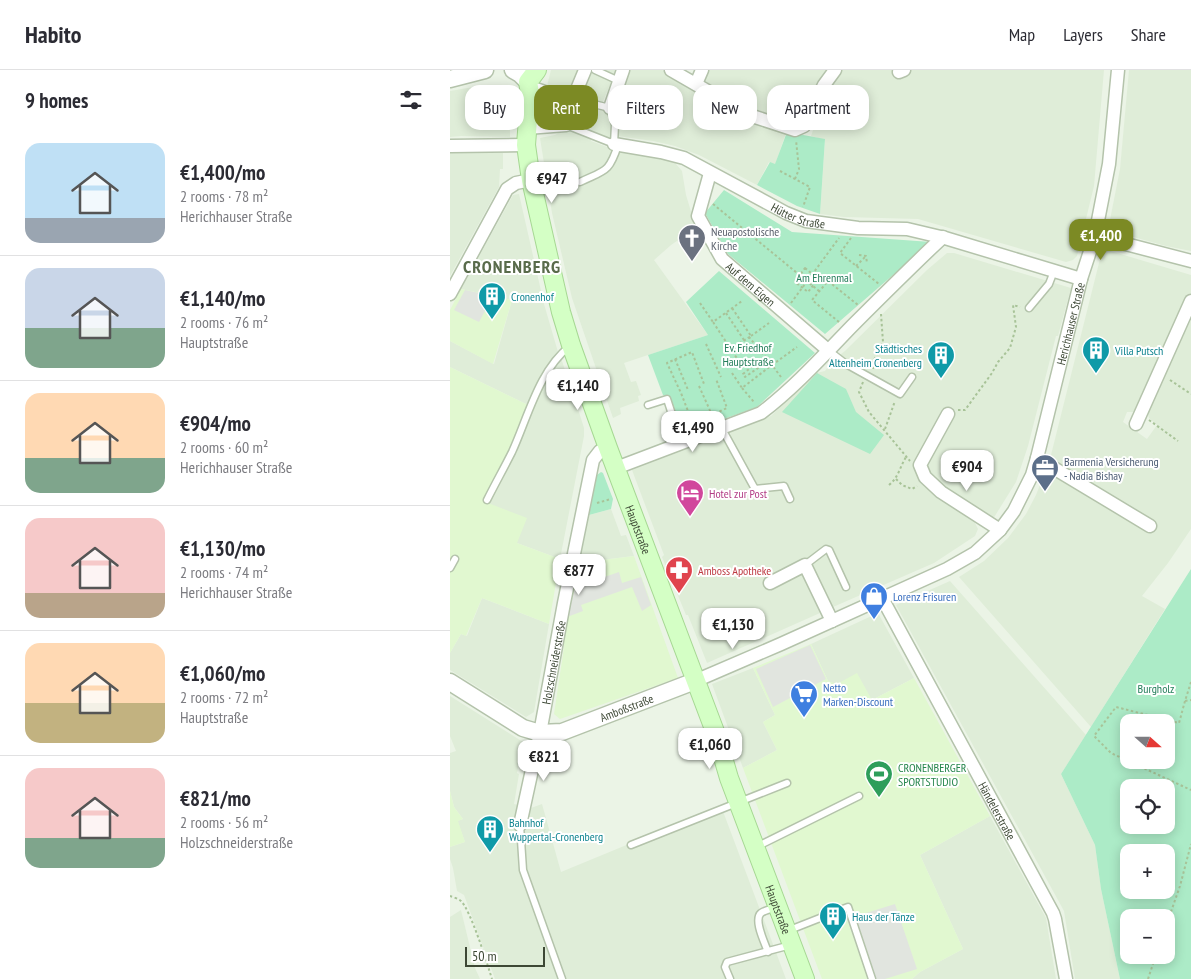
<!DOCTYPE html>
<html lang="en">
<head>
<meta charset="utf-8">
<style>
	:root { --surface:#fff; --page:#f7f7f7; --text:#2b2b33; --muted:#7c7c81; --line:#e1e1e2; --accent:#7c8a24 }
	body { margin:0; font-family:"PT Sans Narrow",sans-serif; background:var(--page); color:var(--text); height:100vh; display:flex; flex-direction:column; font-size:19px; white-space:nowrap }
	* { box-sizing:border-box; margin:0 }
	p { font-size:16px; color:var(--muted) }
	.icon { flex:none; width:28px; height:28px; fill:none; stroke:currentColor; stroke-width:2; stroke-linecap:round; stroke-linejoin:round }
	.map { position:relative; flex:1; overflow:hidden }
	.drawer { display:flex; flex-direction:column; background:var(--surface); width:450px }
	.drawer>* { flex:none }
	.hud { position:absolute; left:15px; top:15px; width:475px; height:45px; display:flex; gap:10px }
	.needle { width:32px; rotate:111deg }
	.fabs { position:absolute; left:670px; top:644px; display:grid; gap:10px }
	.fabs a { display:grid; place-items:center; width:55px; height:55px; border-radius:10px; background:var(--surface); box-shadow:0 2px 12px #0003; font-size:25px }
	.scale { position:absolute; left:15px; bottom:12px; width:80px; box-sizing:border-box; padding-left:5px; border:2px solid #3d4835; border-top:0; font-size:14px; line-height:18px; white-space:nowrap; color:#3d4835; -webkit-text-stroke:4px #fff; paint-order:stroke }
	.price { position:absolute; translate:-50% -42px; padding:0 11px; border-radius:10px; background:#fff; color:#222; font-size:16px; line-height:32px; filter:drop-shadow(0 1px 2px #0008) }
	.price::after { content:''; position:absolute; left:50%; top:30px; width:15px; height:11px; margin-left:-8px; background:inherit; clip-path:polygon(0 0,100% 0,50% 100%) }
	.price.selected { background:var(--accent); color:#fff }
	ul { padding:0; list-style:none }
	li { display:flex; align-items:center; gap:15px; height:125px; padding:0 25px }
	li+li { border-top:1px solid var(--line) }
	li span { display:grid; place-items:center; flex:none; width:140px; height:100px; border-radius:15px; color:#555 }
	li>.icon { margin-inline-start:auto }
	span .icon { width:60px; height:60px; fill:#fffc; stroke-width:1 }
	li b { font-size:21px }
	h2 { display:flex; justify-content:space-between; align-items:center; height:60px; padding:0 25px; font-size:21px }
	.tag { padding:0 18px; border-radius:15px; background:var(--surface); box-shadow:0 2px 12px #0003; font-size:18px; line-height:45px }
	.tag.selected { background:var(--accent); color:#fff }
	header { display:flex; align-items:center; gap:30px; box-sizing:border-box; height:70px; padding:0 25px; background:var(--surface); border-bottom:1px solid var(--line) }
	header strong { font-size:24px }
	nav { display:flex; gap:28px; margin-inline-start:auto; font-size:18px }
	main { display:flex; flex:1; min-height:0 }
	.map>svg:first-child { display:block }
	.residential { fill:#dfedd8 }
	.commercial { fill:#e1f8d0 }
	.green { fill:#acebc7; fill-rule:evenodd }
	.parking { fill:#e1e5df }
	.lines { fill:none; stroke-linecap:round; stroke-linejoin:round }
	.service-casing { stroke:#b4c3ab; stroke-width:9 }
	.minor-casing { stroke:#b4c3ab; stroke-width:15 }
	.tertiary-casing { stroke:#b4c3ab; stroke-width:19 }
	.secondary-casing { stroke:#a6d893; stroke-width:20 }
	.path { stroke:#a8c398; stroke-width:2; stroke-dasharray:2.5 2.5; stroke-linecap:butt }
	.service { stroke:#fff; stroke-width:6 }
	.minor { stroke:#fff; stroke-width:12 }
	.tertiary { stroke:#fff; stroke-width:16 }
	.secondary { stroke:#d4ffc5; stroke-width:18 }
	.labels { text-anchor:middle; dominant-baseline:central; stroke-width:4; stroke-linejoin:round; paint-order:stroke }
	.street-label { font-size:12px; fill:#3d4835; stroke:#fff }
	.worship-label { font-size:12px; fill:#5b616d; stroke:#fff; text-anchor:start }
	.park-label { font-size:12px; fill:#247e5a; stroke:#fff }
	.culture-label { font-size:12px; fill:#0d838f; stroke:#fff; text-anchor:start }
	.service-label { font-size:12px; fill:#4e5e75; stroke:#fff; text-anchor:start }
	.hotel-label { font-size:12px; fill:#b23c85; stroke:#fff; text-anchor:start }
	.health-label { font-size:12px; fill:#be3a42; stroke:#fff; text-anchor:start }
	.shop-label { font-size:12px; fill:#366cbe; stroke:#fff; text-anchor:start }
	.leisure-label { font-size:12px; fill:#27864d; stroke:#fff; text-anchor:start }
	.district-label { font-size:18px; font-weight:bold; letter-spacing:1px; fill:#596b4b; stroke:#fff }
</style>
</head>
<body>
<header>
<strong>Habito</strong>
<nav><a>Map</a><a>Layers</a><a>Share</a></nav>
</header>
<main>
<section class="drawer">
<h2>9 homes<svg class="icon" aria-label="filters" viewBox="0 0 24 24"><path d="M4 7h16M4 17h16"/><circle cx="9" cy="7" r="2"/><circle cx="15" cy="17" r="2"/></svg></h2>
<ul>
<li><span style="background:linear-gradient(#bfe0f5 75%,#9aa5b1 0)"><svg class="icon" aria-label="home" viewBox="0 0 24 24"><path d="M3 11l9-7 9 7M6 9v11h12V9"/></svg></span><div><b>€1,400/mo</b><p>2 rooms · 78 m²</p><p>Herichhauser Straße</p></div></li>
<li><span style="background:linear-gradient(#c9d6e8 60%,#7fa58c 0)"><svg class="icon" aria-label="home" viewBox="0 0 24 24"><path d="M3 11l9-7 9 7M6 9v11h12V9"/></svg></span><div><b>€1,140/mo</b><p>2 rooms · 76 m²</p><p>Hauptstraße</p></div></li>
<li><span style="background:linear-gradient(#ffd9b3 65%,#7fa58c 0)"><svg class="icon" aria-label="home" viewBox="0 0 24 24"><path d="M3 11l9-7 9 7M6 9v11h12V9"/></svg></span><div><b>€904/mo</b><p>2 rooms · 60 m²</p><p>Herichhauser Straße</p></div></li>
<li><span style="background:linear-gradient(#f6c9c9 75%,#b9a48a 0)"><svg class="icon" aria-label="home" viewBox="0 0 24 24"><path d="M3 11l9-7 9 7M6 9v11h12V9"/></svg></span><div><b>€1,130/mo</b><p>2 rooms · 74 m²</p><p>Herichhauser Straße</p></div></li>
<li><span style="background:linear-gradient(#ffd9b3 60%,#c2b280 0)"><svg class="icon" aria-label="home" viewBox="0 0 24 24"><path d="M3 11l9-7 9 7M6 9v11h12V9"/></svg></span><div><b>€1,060/mo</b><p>2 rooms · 72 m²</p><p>Hauptstraße</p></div></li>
<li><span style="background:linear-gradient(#f6c9c9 70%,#7fa58c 0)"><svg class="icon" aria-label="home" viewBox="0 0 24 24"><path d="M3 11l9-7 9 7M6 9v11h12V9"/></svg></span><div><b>€821/mo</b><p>2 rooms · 56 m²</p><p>Holzschneiderstraße</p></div></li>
</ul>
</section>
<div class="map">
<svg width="741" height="909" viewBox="0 0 741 909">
	<rect width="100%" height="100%" fill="#ebf4e6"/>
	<!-- residential -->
	<g class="residential">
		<polygon points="101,0 131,0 121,25 97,16"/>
		<polygon points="140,0 166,0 152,34 129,27"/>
		<polygon points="176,0 212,0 294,45 336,63 325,95 319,92 307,115 249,85 225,76 203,71 167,66 165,30"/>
		<polygon points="258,0 379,0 351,51 345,54 304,41 300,37 289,34 275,27 277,22 254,11"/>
		<polygon points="388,0 654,0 644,116 627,186 623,190 616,192 468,149 394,147 370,144 375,70 361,66 375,26"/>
		<polygon points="679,0 741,0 741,181 716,176 658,160 670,99"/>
		<polygon points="35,15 36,19 43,19 43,23 57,24 57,31 60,31 60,67 11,66 0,67 0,21"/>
		<polygon points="96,20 119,29 111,48 92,47"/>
		<polygon points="126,33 152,37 158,42 162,50 160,68 136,61 131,56 122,54"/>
		<polygon points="115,59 126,60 142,69 141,71 160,78 188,85 208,88 225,93 232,101 236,125 246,158 221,175 204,190 258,265 174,293 181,312 186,311 191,325 188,326 189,331 170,338 171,344 163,348 122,228 102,143 90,68 105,65"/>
		<polygon points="12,82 53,83 53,99 50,99 49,117 0,206 0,83"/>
		<polygon points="69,124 94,234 108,282 94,301 78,335 0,297 0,271 44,294 62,230 11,219 63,125"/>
		<polygon points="657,180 741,205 741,223 688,338 683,342 677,342 673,352 697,369 707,355 699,348 697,342 741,248 741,459 718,493 692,526 715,539 641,657 509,507 534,491 558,468 576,444 586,425 600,389 652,181"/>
		<polygon points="497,183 504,183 621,218 608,266 606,266 578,376 566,412 543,449 521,436 525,453 528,459 525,466 484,493 383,537 366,505 356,511 370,543 257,593 238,545 236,545 212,487 214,485 182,400 266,368 273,369 276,373 282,370 280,362 321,346 366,303 375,301 383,290 395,281 477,200"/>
		<polygon points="111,288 115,300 118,302 122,311 124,318 122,320 134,358 134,366 110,489 67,473 38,434 63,388 99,303"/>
		<polygon points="161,439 171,466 176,465 184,486 128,493 132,480 139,445"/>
		<polygon points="500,511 636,665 611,704 645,775 651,819 670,909 625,909 614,841 446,535"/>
		<polygon points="32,528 99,554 84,642 76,647 0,600 0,583 11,564 17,566"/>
		<polygon points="428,543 464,608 422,630 378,611 361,574"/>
		<polygon points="303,598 325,645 313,652 327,680 293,698 262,614"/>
		<polygon points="0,626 73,672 67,703 69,704 64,734 81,738 92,734 111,802 271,736 336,909 45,909 14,825 7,821 3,798 0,789 0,777 15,772 7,751 13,749 4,737 0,721 0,683 6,681 0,666"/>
		<polygon points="540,746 596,848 606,909 462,909 470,902 513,879 470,785"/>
		<polygon points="11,840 25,898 30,909 0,909 0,847"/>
	</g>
	<!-- commercial -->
	<g class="commercial">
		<polygon points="11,219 62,230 43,294 0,271 0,240"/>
		<polygon points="108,282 111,288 99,303 63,388 38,433 77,448 67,473 110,489 99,554 32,528 16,566 11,564 0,583 0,297 78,335 94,301"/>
		<polygon points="184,486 228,608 110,649 104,644 114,577 114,554 128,493"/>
		<polygon points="361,574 378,611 387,614 407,603 422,630 464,608 540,746 470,785 513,879 470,902 462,909 372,909 293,698 327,680 313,652 325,645 303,598"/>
		<polygon points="0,721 4,737 13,749 8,751 15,772 0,777"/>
	</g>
	<!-- green -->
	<g class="green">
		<polygon points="337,62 375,69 370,144 347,136 307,115 320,92 325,94"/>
		<polygon points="274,120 342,162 481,172 375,264 278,184 255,143"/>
		<polygon points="269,201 365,283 307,337 232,364 217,327 213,325 198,285 258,265 236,232"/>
		<polygon points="367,303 396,319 406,342 434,365 420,384 332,342"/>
		<polygon points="151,402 153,403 163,429 161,439 139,445 147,405"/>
		<path d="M 741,499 L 741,909 L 670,909 L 651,819 L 645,775 L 611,704 ZM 679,652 L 716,652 L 716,690 L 679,690 ZM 679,718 L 716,718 L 716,755 L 679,755 ZM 716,782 L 716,820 L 679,820 L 679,782 ZM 679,848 L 716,848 L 716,885 L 679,885 Z"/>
	</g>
	<!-- parking -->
	<g class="parking">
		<polygon points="15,220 43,226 29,252 4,240"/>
		<polygon points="169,502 172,513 191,507 201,535 192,541 182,517 131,535 133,541 117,547 126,515 134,514"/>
		<polygon points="360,575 376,609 323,637 306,599"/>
		<polygon points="445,834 467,899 435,909 418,909 397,849"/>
	</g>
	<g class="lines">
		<!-- service casing -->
		<g class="service-casing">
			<g id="service">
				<polyline points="145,0 169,11"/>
				<polyline points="81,14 123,29 160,38 165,55 164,74 116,55"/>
				<path d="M 130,112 C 155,100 159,103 168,75"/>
				<polyline points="579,238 599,214 604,201"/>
				<polyline points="379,281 396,294 450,324 462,307"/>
				<polyline points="198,335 217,329 231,372"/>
				<polyline points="271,357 305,419 334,416 340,429"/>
				<path d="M 37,430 C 45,414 54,398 62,382 C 78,347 89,300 120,276"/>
				<polyline points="355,495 376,479 379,480 396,517"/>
				<polyline points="0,498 5,489"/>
				<polyline points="70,755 73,800 112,909"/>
				<polyline points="181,775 337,713"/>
				<polyline points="306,777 409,726"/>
				<polyline points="337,861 398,837 422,909"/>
				<path d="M 318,882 C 315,873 303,850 311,843 C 315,840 322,839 327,837"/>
				<polyline points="280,909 275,897 277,892 341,875"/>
			</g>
		</g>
		<!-- minor casing -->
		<g class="minor-casing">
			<g id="minor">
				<polyline points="221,0 299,45 345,60 354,56 374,15 385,0"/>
				<polyline points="449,2 454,0"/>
				<polyline points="246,14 252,0"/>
				<polyline points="160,38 173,0"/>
				<polyline points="77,58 116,55 118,41 135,0"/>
				<path id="s1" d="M 164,74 L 211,82 L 234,88 L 336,143 L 356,151 L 408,158 L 457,159 L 495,168 L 631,209"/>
				<polyline points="0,76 76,75"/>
				<path id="s2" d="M 260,103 L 248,146 L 272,189 L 379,281"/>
				<polyline points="645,166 741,191"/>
				<polyline points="0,224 57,119 66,113 81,110"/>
				<polyline points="498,344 470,395 475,407 491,422 550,460"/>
				<polyline points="686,354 741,231"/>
				<polyline points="587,388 700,456"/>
				<path d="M 166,398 L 311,343 C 344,318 373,286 402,256 C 432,226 462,196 493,167"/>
				<polyline points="320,513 355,495 382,551"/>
				<path id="s3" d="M 432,528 L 603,843 L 605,849 L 616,909"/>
				<path id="s4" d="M 245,611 L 331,574 L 497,499 L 525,483 L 550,460 L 564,441 L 582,405 L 587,388 L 631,209 L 645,166 L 659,94 L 668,0"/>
				<path id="s5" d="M 70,755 L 90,663 L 114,533 L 143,390 L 150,381 L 158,378"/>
			</g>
		</g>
		<!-- tertiary casing -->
		<g class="tertiary-casing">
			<g id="tertiary">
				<polyline points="63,0 70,4 78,12"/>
				<polyline points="0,9 35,0"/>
				<path id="s6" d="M 0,612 L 73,658 L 90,663 L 112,662 L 245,611"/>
			</g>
		</g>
		<!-- secondary casing -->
		<g class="secondary-casing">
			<g id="secondary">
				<path id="s7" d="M 87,0 L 78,12 L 80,23 L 76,75 L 81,110 L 111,242 L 121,275 L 158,378 L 267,667 L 279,708 L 355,909"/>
			</g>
		</g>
		<!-- path -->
		<g class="path">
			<polyline points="330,101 360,117 353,137"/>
			<polyline points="345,109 349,99 346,70"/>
			<polyline points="263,134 369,221"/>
			<polyline points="401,168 390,183 429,214"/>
			<polyline points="409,185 416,186 417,193"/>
			<polyline points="406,196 416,186"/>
			<polygon points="355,198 368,209 358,222 345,212"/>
			<polyline points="250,233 263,252"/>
			<polyline points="341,233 389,168"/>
			<polyline points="35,241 41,229 54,232"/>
			<polyline points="276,243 294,270"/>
			<polyline points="389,252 362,230 378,211 408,235"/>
			<polyline points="301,266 319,253"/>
			<polyline points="256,274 271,307"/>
			<polyline points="281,279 301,266 282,238"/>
			<polyline points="225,289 238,320"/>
			<polyline points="301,290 308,298 295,307 293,304 305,294"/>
			<polyline points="292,296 263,252 292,231"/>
			<polyline points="423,299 423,292 433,272 431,244"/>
			<polyline points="282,303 292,318 322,295 299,267"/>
			<polyline points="331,307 322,295 347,277"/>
			<polyline points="720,310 741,324"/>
			<polyline points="413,312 409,322 419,342 460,391"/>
			<polyline points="249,316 262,345 277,338 266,309"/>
			<polyline points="292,318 304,332"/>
			<polyline points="508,340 515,340 542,303 548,292 560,278 566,257 563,235 570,237"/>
			<polyline points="699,350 728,371"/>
			<polyline points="243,354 231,323 217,293 242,282 254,314"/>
			<polyline points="435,359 445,331"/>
			<polyline points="446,409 452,415 462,419 467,416"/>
			<path d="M 439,415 C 448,408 450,397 456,387"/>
			<polyline points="147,433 161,429"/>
			<polyline points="741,612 735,631 741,630"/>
			<polyline points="735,631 729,653 666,637 644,666 661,683 741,720"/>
			<path d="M 0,826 C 3,827 9,829 11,831 C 21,841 37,893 42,909"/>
			<polyline points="716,856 730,816 741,774"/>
			<polyline points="698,909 706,885"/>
		</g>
		<!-- service -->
		<use href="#service" class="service"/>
		<!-- minor -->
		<use href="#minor" class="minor"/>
		<!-- tertiary -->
		<use href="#tertiary" class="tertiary"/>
		<!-- secondary -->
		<use href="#secondary" class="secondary"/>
	</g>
	<!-- icons -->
	<defs>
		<g id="church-pin" transform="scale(1.4375)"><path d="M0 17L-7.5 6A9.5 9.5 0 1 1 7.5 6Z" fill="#6b7280" stroke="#fff"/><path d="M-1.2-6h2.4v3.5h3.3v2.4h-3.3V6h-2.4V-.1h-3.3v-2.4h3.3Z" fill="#fff"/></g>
		<g id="building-pin" transform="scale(1.4375)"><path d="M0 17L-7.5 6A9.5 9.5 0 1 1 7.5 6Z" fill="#0f9aa8" stroke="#fff"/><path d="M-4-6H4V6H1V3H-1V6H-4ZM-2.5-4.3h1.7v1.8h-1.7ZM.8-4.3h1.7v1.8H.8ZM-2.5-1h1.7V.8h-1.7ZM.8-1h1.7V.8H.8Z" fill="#fff"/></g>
		<g id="office-pin" transform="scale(1.4375)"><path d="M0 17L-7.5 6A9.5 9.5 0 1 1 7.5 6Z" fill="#5c6f8a" stroke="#fff"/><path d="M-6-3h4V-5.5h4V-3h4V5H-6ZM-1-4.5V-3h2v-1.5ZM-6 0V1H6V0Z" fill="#fff"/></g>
		<g id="hotel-pin" transform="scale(1.4375)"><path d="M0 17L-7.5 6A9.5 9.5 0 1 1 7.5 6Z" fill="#d1479c" stroke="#fff"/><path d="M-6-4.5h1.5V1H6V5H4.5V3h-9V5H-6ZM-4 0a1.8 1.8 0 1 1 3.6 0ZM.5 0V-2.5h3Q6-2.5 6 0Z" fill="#fff"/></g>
		<g id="pharmacy-pin" transform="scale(1.4375)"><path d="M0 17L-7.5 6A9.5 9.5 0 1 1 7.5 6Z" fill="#e0444e" stroke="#fff"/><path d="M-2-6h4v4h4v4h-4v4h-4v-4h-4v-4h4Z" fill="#fff"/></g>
		<g id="shop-pin" transform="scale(1.4375)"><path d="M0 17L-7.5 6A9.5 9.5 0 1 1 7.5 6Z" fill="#3f7fe0" stroke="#fff"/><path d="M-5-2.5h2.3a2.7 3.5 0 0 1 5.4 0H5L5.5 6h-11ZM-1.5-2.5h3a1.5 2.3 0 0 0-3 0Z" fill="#fff"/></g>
		<g id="supermarket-pin" transform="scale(1.4375)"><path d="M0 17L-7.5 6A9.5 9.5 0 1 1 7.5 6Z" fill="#3f7fe0" stroke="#fff"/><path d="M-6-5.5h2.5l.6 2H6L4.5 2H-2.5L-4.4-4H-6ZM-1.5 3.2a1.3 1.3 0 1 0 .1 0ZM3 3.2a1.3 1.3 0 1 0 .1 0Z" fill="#fff"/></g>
		<g id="stadium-pin" transform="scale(1.4375)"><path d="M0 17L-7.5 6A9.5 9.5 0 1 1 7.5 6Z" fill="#2e9e5b" stroke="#fff"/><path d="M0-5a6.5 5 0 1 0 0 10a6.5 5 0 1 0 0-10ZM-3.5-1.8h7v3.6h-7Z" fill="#fff"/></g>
	</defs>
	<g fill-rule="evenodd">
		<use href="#church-pin" x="242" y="168"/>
		<use href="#building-pin" x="42" y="226"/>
		<use href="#building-pin" x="646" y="280"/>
		<use href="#building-pin" x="491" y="285"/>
		<use href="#office-pin" x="595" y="398"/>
		<use href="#hotel-pin" x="240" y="423"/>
		<use href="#pharmacy-pin" x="229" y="500"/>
		<use href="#shop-pin" x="424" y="526"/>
		<use href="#supermarket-pin" x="354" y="624"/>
		<use href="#stadium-pin" x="429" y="704"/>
		<use href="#building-pin" x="40" y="759"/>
		<use href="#building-pin" x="383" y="846"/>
	</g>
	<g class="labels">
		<!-- street labels -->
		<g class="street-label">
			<text stroke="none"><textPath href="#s1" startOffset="200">Hütter Straße</textPath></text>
			<text stroke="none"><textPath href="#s2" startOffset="132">Auf dem Eigen</textPath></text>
			<text stroke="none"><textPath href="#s4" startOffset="562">Herichhauser Straße</textPath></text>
			<text stroke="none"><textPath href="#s7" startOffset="480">Hauptstraße</textPath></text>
			<text stroke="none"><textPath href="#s5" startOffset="166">Holzschneiderstraße</textPath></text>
			<text stroke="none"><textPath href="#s6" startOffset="195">Amboßstraße</textPath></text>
			<text stroke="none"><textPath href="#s3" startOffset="242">Händelerstraße</textPath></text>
			<text stroke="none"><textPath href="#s7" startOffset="885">Hauptstraße</textPath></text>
		</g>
		<!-- worship labels -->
		<g class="worship-label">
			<text x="261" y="161">Neuapostolische<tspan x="261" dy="14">Kirche</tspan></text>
		</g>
		<!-- park labels -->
		<g class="park-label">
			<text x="374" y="207">Am Ehrenmal</text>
			<text x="298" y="277">Ev. Friedhof<tspan x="298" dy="14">Hauptstraße</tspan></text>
			<text x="706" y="618">Burgholz</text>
		</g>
		<!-- culture labels -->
		<g class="culture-label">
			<text x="61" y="226">Cronenhof</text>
			<text x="472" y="278" text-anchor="end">Städtisches<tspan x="472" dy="14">Altenheim Cronenberg</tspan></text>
			<text x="665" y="280">Villa Putsch</text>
			<text x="59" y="752">Bahnhof<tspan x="59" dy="14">Wuppertal-Cronenberg</tspan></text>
			<text x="402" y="846">Haus der Tänze</text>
		</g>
		<!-- service labels -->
		<g class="service-label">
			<text x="614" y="391">Barmenia Versicherung<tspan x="614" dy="14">- Nadia Bishay</tspan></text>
		</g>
		<!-- hotel labels -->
		<g class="hotel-label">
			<text x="259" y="423">Hotel zur Post</text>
		</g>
		<!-- health labels -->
		<g class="health-label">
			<text x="248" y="500">Amboss Apotheke</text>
		</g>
		<!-- shop labels -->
		<g class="shop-label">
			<text x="443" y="526">Lorenz Frisuren</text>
			<text x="373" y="617">Netto<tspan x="373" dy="14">Marken-Discount</tspan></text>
		</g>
		<!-- leisure labels -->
		<g class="leisure-label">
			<text x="448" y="697">CRONENBERGER<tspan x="448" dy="14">SPORTSTUDIO</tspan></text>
		</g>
		<!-- district labels -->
		<g class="district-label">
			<text x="62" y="196">CRONENBERG</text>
		</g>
	</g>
</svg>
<div class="fabs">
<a><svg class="needle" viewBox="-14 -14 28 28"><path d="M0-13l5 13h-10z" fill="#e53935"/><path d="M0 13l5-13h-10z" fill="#7c7c81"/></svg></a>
<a><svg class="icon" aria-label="locate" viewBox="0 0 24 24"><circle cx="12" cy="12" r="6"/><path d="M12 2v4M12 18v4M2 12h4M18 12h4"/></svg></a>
<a>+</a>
<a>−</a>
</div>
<div class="scale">50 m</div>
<b class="price" style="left:102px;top:134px">€947</b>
<b class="price selected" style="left:651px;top:191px">€1,400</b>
<b class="price" style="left:128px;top:341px">€1,140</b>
<b class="price" style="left:243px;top:383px">€1,490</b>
<b class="price" style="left:517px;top:422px">€904</b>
<b class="price" style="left:129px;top:526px">€877</b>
<b class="price" style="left:283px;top:580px">€1,130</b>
<b class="price" style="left:260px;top:700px">€1,060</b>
<b class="price" style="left:94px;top:712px">€821</b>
<div class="hud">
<a class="tag">Buy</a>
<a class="tag selected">Rent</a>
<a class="tag">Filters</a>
<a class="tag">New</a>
<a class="tag">Apartment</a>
</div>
</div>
</main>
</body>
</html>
